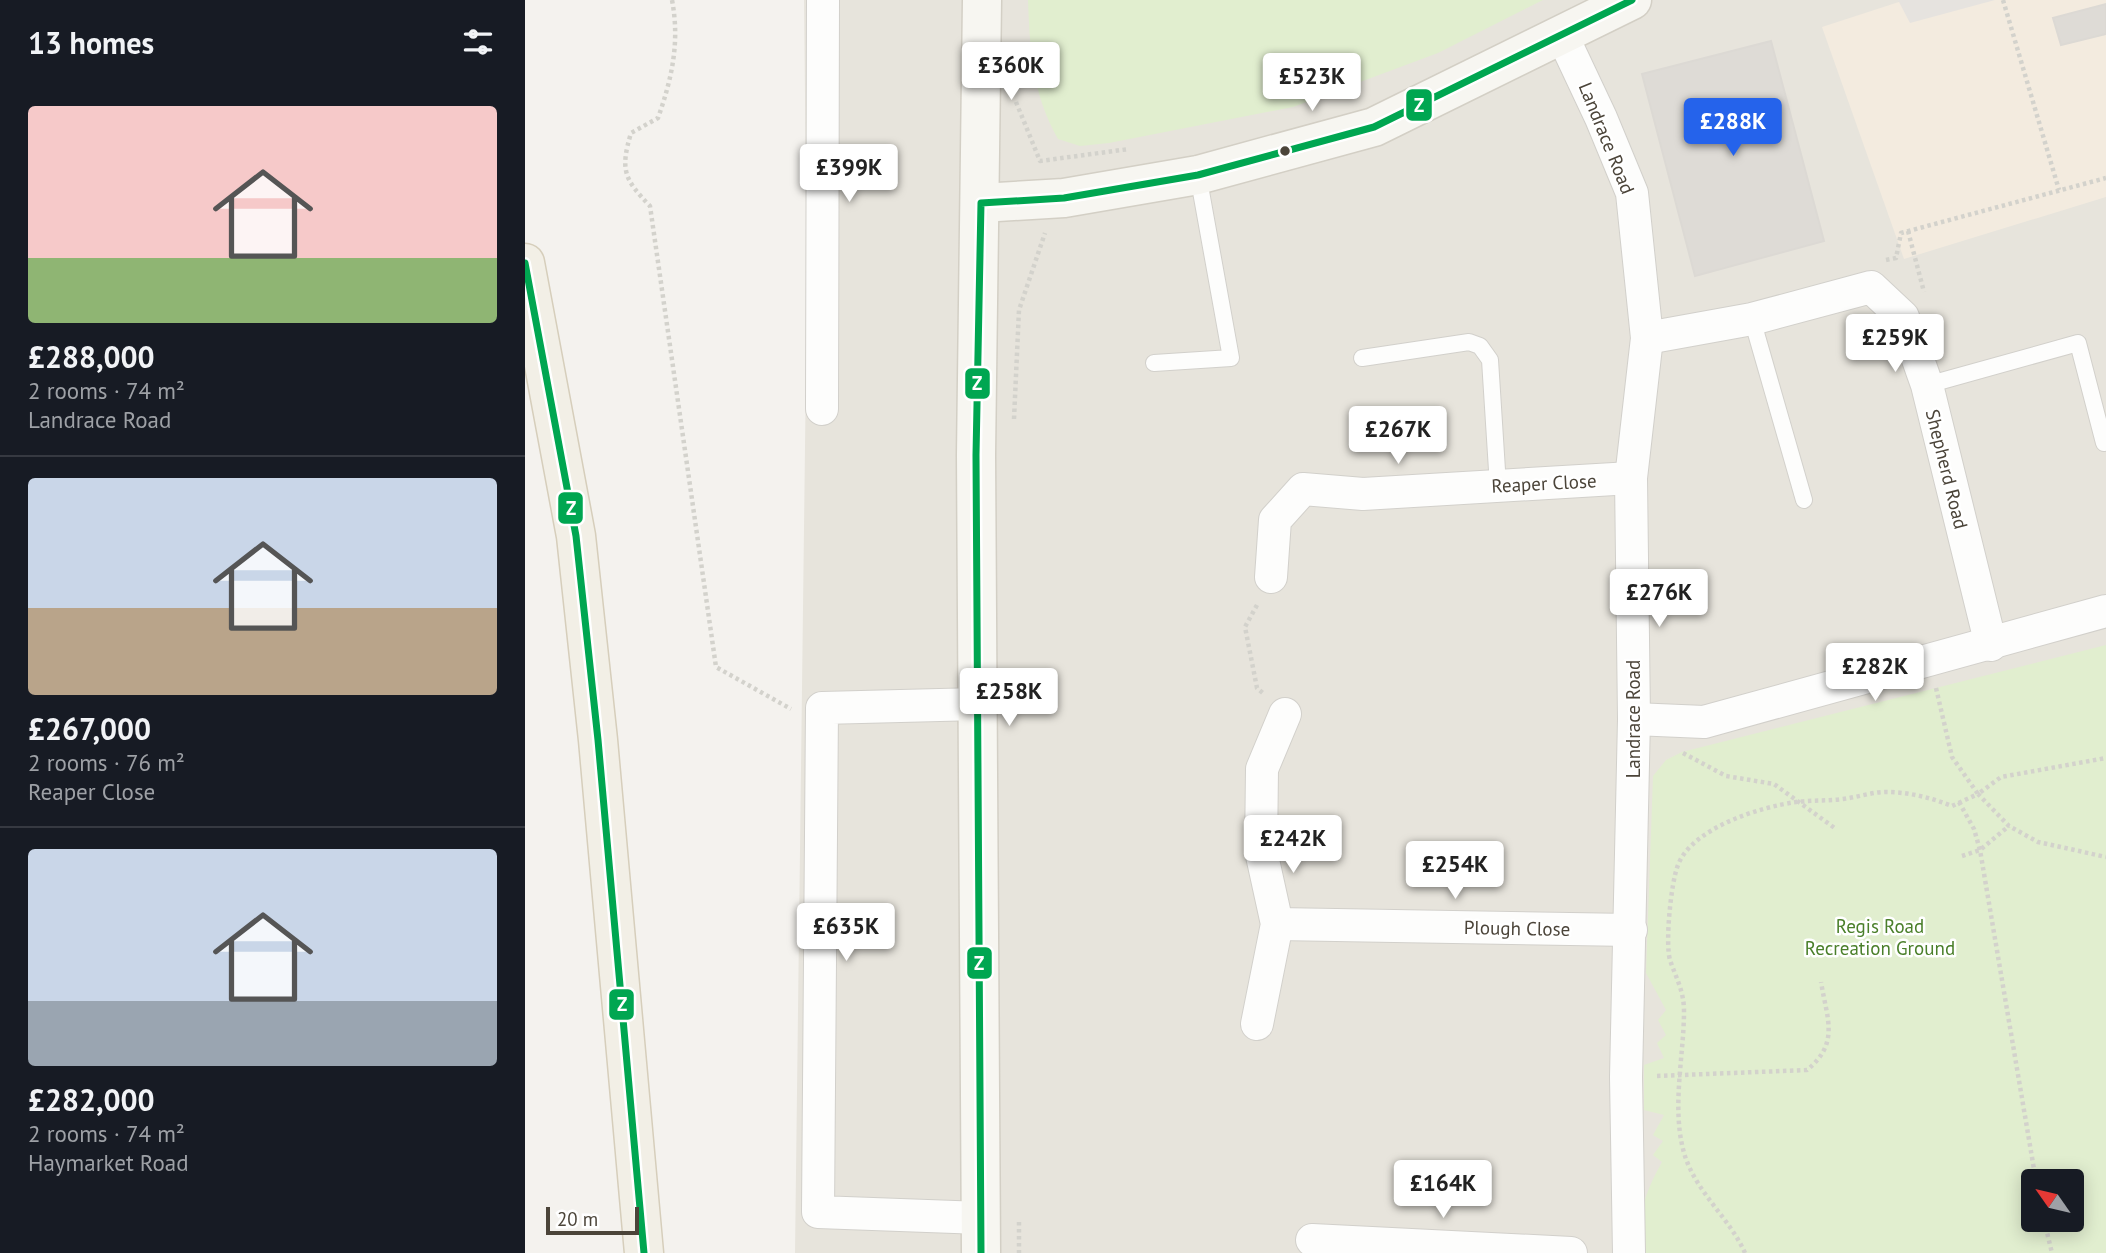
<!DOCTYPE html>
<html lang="en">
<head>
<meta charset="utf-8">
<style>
	:root { --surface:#171b24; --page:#20242c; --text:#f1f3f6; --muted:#9ea1a6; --line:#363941; --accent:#2563eb }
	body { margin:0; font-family:"PT Sans",sans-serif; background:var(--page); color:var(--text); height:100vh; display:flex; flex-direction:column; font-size:26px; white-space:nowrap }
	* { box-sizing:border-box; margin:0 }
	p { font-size:23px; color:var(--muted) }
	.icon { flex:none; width:38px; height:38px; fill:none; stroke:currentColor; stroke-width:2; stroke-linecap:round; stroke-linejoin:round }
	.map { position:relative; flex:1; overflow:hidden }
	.details { display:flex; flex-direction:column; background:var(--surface); width:525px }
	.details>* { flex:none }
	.needle { width:46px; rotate:304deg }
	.tools { position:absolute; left:1496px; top:1169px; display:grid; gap:14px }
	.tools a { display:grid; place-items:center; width:63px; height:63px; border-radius:7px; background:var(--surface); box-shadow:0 4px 18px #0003; font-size:35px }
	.scale { position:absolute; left:21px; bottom:18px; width:93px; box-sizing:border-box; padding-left:7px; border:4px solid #4b4439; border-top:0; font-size:19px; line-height:24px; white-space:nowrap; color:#4b4439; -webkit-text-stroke:5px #fff; paint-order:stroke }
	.price { position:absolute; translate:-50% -60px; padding:0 16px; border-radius:7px; background:#fff; color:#222; font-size:23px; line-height:46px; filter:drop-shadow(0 2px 4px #0008) }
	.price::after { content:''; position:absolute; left:50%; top:42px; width:21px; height:16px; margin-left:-10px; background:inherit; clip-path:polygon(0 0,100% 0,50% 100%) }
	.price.active { background:var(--accent); color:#fff }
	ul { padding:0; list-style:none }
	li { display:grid; align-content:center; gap:14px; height:371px; padding:0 28px }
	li+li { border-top:2px solid var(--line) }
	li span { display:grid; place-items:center; height:217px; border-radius:7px; color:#555 }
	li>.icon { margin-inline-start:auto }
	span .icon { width:126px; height:126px; fill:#fffc; stroke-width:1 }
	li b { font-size:30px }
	h2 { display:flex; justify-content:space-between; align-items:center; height:84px; padding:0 28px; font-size:30px }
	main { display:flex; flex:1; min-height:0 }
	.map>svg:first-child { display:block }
	.residential { fill:#e7e4dc; fill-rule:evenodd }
	.commercial { fill:#f3ebdf }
	.green { fill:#e1eecf; fill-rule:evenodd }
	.parking { fill:#e6e3df }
	.building { fill:#dedbd6; stroke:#dcd9d4; stroke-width:2 }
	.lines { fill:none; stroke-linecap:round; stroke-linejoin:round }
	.lane-casing { stroke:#d2d0cb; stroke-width:18 }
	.street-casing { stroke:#d2d0cb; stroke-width:34 }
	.secondary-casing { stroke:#d3cfc5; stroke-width:41 }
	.primary-casing { stroke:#d6cebb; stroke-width:41 }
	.path { stroke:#d3d2cc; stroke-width:4.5; stroke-dasharray:3.5 3.5; stroke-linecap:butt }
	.lane { stroke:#fdfdfc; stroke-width:16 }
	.street { stroke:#fdfdfc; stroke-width:32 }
	.secondary { stroke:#f7f6f1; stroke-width:38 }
	.primary { stroke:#f2efe6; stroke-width:38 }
	.bus-1-casing { stroke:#fff; stroke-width:12 }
	.bus-1 { stroke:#00a651; stroke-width:7 }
	.bus-dot { fill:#4b4439; stroke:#fff; stroke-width:2.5 }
	.labels { text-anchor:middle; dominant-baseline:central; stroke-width:5; stroke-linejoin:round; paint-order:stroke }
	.street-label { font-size:19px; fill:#4b4439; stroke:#fff }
	.park-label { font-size:19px; fill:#4a7f2a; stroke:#fff }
	.line-badge { stroke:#fff; stroke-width:2.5 }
	.badge-label { font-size:19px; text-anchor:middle; font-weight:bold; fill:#fff }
</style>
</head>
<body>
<main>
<section class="details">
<h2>13 homes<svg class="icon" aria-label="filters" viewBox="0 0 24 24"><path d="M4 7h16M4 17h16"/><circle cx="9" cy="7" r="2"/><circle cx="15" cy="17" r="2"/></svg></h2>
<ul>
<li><span style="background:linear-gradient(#f6c9c9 70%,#8fb573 0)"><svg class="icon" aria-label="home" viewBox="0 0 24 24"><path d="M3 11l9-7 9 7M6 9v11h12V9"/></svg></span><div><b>£288,000</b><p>2 rooms · 74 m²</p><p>Landrace Road</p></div></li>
<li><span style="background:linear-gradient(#c9d6e8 60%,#b9a48a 0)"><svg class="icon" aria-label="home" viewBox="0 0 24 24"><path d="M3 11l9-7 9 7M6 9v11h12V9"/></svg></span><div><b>£267,000</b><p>2 rooms · 76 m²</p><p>Reaper Close</p></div></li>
<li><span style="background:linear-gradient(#c9d6e8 70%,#9aa5b1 0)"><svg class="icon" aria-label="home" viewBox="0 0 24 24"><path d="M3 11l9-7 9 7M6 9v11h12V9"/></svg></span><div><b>£282,000</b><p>2 rooms · 74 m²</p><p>Haymarket Road</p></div></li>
</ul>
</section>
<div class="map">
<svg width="1581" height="1253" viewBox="0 0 1581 1253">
	<rect width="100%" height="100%" fill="#f4f2ee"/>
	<!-- residential -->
	<path class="residential" d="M 279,0 L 1581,0 L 1581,1253 L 270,1253 L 282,286 ZM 1508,1181 L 1547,1181 L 1547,1220 L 1508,1220 Z"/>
	<!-- commercial -->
	<polygon class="commercial" points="1380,0 1581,0 1581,197 1379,259 1297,27"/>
	<!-- green -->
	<g class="green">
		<path d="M 503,0 L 1018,0 L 913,53 L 768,107 L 584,143 L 555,146 L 533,139 C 507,93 505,52 503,0 Z"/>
		<path d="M 1581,645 L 1581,1253 L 1115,1253 C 1115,1212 1117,1198 1137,1162 L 1128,1155 L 1138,1141 L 1128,1135 L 1139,1115 L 1119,1110 L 1119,1065 L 1139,1058 L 1132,1043 L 1141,1035 L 1133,1020 L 1141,1010 L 1121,973 L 1128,776 L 1141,760 L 1157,752 ZM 1508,1181 L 1547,1181 L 1547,1220 L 1508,1220 Z"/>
	</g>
	<!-- parking -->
	<polygon class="parking" points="1373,0 1470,0 1385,23"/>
	<!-- building -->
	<g class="building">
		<polygon points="1581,4 1581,34 1536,45 1528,18"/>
		<polygon points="1246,41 1299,241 1170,276 1117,74"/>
	</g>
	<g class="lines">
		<!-- lane casing -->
		<g class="lane-casing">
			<g id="lane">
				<polyline points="1227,319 1279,500"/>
				<polyline points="837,358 944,342 955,346 965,360 973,486"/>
				<polyline points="629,363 706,358 673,175"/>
				<polyline points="1402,385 1553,343 1579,443"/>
			</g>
		</g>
		<!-- street casing -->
		<g class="street-casing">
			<g id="street">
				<polyline points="1036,33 1076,118 1107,193 1122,338 1106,478 1109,719 1101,1077 1104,1253"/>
				<polyline points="1122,338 1227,319 1346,287 1378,317 1402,385 1466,645"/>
				<polyline points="297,409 298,0"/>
				<polyline points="746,577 750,520 778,489 838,494 1106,478"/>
				<polyline points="454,704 297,708 293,1212 457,1218"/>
				<polyline points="1109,719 1179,722 1581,611"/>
				<polyline points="752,924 1106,930"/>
				<polyline points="732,1024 752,924 736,851 737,769 760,714"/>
				<polyline points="787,1240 1046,1253"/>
			</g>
		</g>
		<!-- secondary casing -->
		<g class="secondary-casing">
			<g id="secondary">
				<polyline points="456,203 539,198 673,175 849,127 1107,0"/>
				<polyline points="456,1253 451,455 457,0"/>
			</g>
		</g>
		<!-- primary casing -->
		<g class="primary-casing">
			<polyline id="primary" points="0,263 51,536 73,740 119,1253"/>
		</g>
		<!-- path -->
		<g class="path">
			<path d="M 147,0 C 155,42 147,78 133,118 L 106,133 C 95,170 99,179 125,206 L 191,667 L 266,709"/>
			<polyline points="1478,0 1534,190"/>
			<polyline points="491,102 515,161 604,149"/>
			<polyline points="1383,231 1399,292"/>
			<polyline points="1361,260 1371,258 1376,233 1581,178"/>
			<polyline points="489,419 494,310 520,233"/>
			<polyline points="732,605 720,627 732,688 739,694"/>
			<polyline points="1411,688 1427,757 1453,794 1476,777 1581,758"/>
			<polyline points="1158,753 1201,776 1249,784 1311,829"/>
			<polyline points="1434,802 1449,829 1455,850 1511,1181"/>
			<polyline points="1437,856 1455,850 1484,826"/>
			<path d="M 1132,1076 L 1282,1070 C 1315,1043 1302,1019 1296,982"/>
			<polyline points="1519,1220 1527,1253"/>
			<polyline points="494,1222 494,1253"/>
			<path d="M 1220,1253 C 1205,1219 1174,1195 1161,1159 C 1145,1113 1159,1058 1159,1011 C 1159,991 1151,978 1145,960 C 1140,943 1146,882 1153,865 C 1167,828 1235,807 1271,802 C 1287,800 1302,801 1318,799 C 1334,797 1350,791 1365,792 C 1387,793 1407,798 1427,806 L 1453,794 L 1484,826 L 1513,842 L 1581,857"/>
		</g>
		<!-- lane -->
		<use href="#lane" class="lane"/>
		<!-- street -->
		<use href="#street" class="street"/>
		<!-- secondary -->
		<use href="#secondary" class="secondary"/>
		<!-- primary -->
		<use href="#primary" class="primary"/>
		<!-- bus-1 casing -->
		<g class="bus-1-casing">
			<g id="bus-1">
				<polyline points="0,263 51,536 73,740 119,1253"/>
				<polyline points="456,1253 451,455 456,203 539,198 673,175 849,127 1107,0"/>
			</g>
		</g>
		<!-- bus-1 -->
		<use href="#bus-1" class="bus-1"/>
	</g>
	<!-- markers -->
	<circle class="bus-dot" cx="760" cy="151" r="6"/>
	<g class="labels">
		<!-- street labels -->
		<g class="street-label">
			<text transform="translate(1082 138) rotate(68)">Landrace Road</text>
			<text transform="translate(1422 469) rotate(76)">Shepherd Road</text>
			<text transform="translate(1019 483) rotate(-3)">Reaper Close</text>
			<text transform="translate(1108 719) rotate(-90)">Landrace Road</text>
			<text transform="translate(992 928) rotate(1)">Plough Close</text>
		</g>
		<!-- park labels -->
		<g class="park-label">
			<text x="1355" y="926">Regis Road<tspan x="1355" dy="22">Recreation Ground</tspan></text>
		</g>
	</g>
	<g class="line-badge">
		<rect x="880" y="88" width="28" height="34" rx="7" fill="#00a651"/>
		<rect x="439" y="367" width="27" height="33" rx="7" fill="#00a651"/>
		<rect x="32" y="491" width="27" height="34" rx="7" fill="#00a651"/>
		<rect x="441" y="946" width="27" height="34" rx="7" fill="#00a651"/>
		<rect x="83" y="988" width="27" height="33" rx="7" fill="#00a651"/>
	</g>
	<g class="badge-label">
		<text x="894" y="112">Z</text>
		<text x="452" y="390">Z</text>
		<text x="46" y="515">Z</text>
		<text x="454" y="970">Z</text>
		<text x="97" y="1011">Z</text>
	</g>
</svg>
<div class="tools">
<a><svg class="needle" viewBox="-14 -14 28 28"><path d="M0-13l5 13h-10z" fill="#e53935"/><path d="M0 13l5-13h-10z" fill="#9ea1a6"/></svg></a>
</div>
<div class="scale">20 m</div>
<b class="price" style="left:486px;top:102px">£360K</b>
<b class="price" style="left:787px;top:113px">£523K</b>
<b class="price active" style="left:1208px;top:158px">£288K</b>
<b class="price" style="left:324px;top:204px">£399K</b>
<b class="price" style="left:1370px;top:374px">£259K</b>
<b class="price" style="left:873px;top:466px">£267K</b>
<b class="price" style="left:1134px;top:629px">£276K</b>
<b class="price" style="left:1350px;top:703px">£282K</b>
<b class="price" style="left:484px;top:728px">£258K</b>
<b class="price" style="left:768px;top:875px">£242K</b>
<b class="price" style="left:930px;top:901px">£254K</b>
<b class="price" style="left:321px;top:963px">£635K</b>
<b class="price" style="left:918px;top:1220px">£164K</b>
</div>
</main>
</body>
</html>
